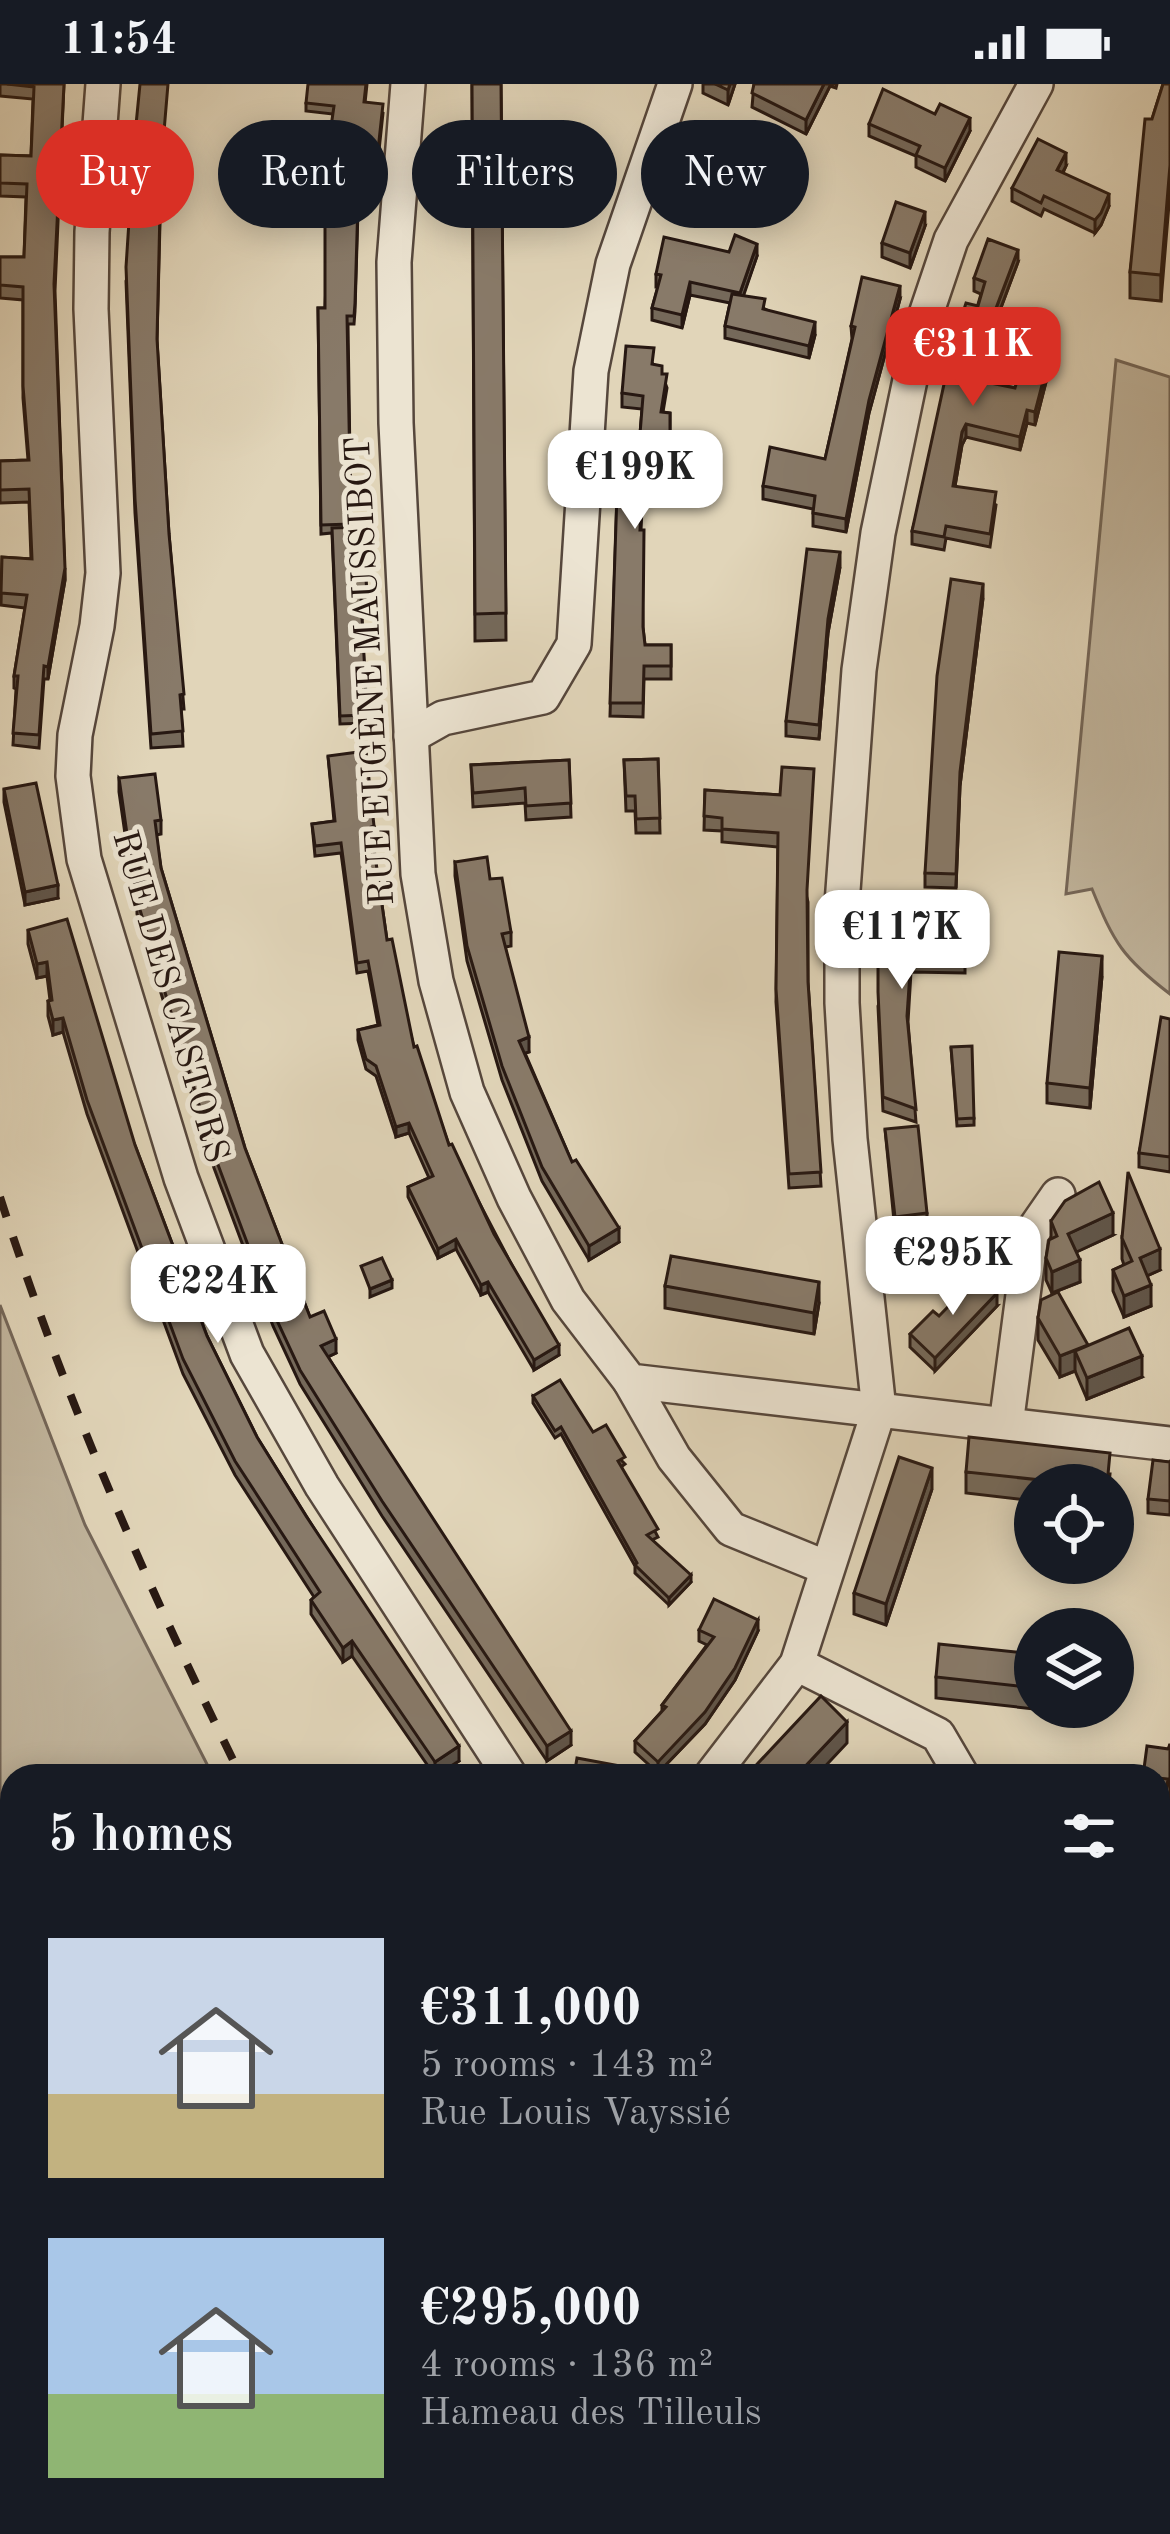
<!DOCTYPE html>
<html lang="en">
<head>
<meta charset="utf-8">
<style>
	:root { --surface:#171b24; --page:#242831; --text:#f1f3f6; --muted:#9ea1a6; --accent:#d93025 }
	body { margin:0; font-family:"Old Standard TT",serif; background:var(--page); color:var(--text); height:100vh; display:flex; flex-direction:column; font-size:45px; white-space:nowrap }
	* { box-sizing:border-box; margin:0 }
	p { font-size:39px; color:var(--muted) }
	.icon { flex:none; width:66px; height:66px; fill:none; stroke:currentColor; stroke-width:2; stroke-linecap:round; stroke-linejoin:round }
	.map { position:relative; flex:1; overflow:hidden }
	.details { position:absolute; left:0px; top:1680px; width:1170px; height:771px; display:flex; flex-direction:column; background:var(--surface); border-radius:36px 36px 0 0; box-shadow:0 6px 30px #0003 }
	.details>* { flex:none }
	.top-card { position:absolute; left:36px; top:36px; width:1098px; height:108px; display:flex; gap:24px }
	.tools { position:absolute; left:1014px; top:1380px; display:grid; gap:24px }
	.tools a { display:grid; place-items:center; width:120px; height:120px; border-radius:50%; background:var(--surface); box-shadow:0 6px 30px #0003; font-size:60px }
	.price { position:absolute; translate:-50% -102px; padding:0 27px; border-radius:24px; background:#fff; color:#222; font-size:39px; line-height:78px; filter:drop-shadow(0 3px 6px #0008) }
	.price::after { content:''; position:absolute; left:50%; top:72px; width:36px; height:27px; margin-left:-18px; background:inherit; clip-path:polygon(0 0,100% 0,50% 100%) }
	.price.on { background:var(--accent); color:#fff }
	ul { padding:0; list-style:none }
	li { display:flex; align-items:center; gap:36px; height:300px; padding:0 48px }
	li span { display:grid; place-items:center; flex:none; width:336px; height:240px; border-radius:0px; color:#555 }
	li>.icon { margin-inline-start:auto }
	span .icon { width:144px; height:144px; fill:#fffc; stroke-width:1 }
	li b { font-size:51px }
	h2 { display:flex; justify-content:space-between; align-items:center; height:144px; padding:0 48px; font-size:51px }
	.pill { padding:0 42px; border-radius:54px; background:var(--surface); box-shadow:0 6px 30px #0003; font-size:42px; line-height:108px }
	.pill.on { background:var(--accent); color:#fff }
	.status { display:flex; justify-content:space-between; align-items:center; height:84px; padding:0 60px; background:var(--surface); direction:ltr }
	.status svg { height:33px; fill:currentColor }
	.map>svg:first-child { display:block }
	.green { fill:#c1b59d; stroke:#746658; stroke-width:3 }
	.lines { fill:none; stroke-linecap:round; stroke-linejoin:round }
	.minor-casing { stroke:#56473c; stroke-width:38 }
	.minor { stroke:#ece4d2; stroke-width:33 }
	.rail { stroke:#271812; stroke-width:8; stroke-dasharray:21 21; stroke-linecap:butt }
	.wall { fill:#75695a; stroke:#271812; stroke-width:3 }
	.shaded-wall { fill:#5f554a; stroke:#271812; stroke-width:3 }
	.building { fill:#887a69; stroke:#271812; stroke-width:3 }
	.labels { text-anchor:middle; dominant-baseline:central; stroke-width:10; stroke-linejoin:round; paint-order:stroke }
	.street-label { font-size:36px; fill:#271812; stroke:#ece4d2 }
</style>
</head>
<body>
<div class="status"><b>11:54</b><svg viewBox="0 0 49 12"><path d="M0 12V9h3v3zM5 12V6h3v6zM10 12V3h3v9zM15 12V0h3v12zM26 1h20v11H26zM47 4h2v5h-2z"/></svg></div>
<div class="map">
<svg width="1170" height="2450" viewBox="0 0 1170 2450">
	<rect width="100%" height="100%" fill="#e1d5b9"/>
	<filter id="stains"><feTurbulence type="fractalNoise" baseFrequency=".00167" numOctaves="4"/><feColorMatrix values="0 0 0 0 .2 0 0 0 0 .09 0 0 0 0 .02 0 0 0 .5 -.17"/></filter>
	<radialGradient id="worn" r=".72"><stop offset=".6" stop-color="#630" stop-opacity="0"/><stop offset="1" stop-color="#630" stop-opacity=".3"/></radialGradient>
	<!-- green -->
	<g class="green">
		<path d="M 1116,276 L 1170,293 L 1170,910 C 1123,874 1114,859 1092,805 L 1066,810 Z"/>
		<polygon points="0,1221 85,1441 213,1692 12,1692 12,2179 4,2185 0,2204"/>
	</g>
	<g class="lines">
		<!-- minor casing -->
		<g class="minor-casing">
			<g id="minor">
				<polyline points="103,0 92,148 91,225 103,489 97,542 75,651 73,692 84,775 181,1094 247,1270 322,1402 510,1692"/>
				<polyline points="408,0 394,178 396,339 418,790 436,897 467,1008 514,1114 568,1216 630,1297 1170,1360"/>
				<polyline points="411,652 443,634 543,613 574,560 591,287 613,180 675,0"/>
				<polyline points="630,1297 674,1374 731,1445 827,1484"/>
				<polyline points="1006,1341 1031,1150 1058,1111"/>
				<polyline points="797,1580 938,1651 962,1692"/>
				<polyline points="711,1692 797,1580 879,1326 850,1055 842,919 842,820 859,586 878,449 920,248 951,156 1036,0"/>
				<polyline points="1158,2211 1170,2133"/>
				<polyline points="1158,2432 1167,2450"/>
				<polyline points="503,2439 512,2450"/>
				<polyline points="87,2450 90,2439"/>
				<polyline points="397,2450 401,2439"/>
			</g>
		</g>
		<!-- minor -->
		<use href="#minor" class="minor"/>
		<!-- rail -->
		<g class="rail">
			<path d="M 0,1113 C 64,1313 148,1504 241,1692"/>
			<polyline points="777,2439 788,2450"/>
		</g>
	</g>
	<!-- wall -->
	<g class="wall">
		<polygon points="0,0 64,0 55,207 65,496 48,595 44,595 39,664 13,661 16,605 14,604 14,592 25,524 1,521 2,473 31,475 29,418 0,419 0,377 28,376 23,314 23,216 0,214 0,173 24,173 26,113 0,112 0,71 31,72 33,15 0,12"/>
		<polygon points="367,0 365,19 383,29 376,94 359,92 355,227 354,240 348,240 351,443 363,443 367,519 361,520 367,639 340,640 332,449 321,450 318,224 325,224 333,30 306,27 306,19"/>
		<polygon points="472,0 501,0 506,556 475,557"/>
		<polygon points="703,0 735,0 728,21 703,9"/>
		<polygon points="754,0 837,0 836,4 830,2 806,50 752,23"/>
		<polygon points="1163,0 1161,217 1130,214 1130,188 1152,35"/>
		<polygon points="935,30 970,47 945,97 916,83 916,72 869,52 869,40"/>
		<polygon points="712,69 698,111 669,102 669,88"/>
		<polygon points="1066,82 1063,89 1109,122 1101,141 1095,149 1044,125 1041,132 1012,117 1012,104"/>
		<polygon points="161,98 157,257 169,450 184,625 181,625 183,662 151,664 135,429 126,197"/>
		<polygon points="925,142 910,184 882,173 882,159"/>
		<polygon points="729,168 757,172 743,211 765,225 815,251 809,274 725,254 725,242 730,219 690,211 682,244 652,236 652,224 658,203 656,203 656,190"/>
		<polygon points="1018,178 987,261 979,296 1015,304 1047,294 1035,341 1027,339 1020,366 966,353 962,361 955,402 996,421 990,463 946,454 944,466 912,460 912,447 981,210 974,207 974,194"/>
		<polygon points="900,215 869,329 846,448 813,442 813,425 763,415 763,402 825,375 852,255 851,242"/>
		<polygon points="653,280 662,290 667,304 663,328 670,329 670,365 658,364 655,386 644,385 641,446 643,544 645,561 671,561 671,595 644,595 643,633 610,632 619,349 640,350 642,325 622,323 622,309"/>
		<polygon points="840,483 828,549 819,655 786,652 786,637"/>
		<polygon points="983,514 960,702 956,804 925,803 925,789"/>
		<polygon points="328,672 374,742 374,752 372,752 387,856 414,963 449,1061 559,1271 534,1286 488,1208 481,1211 456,1165 438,1174 408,1113 408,1103 429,1094 409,1049 396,1053 376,992 366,985 358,956 358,946 378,941 368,887 357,889 341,769 315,772 312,740 334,737"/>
		<polygon points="658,675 660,749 636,749 635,727 626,727 624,676"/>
		<polygon points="569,676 571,733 526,736 525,719 473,723 471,681"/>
		<polygon points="119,694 161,736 161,750 156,751 161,784 245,1064 310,1233 336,1269 328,1273 571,1661 547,1677 382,1432 300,1300 273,1242 214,1084 137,830 137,816 144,814 140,797 132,799 119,708"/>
		<polygon points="4,705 58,814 25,821 4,718"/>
		<polygon points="705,706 780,711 808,818 808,898 821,1102 789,1104 776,918 778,763 722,758 722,747 704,746"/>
		<polygon points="455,778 490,795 511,848 511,862 505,863 529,968 525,969 572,1078 619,1158 589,1176 542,1097 502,996 467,877 455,792"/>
		<polygon points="28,846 135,1061 207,1252 257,1353 459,1677 435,1692 352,1572 343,1578 311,1530 311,1516 314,1513 235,1391 183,1290 87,1030 63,948 53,951 48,932 48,917 50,916 47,892 37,894 28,860"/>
		<polygon points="911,852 965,852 965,889 911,888 908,938 916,1038 883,1027 878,922"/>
		<polygon points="1102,892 1090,1024 1047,1019 1047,999"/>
		<polygon points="1170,935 1170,1088 1139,1083 1139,1069"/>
		<polygon points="951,963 974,1034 974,1041 957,1042"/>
		<polygon points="885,1045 927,1129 927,1143 895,1147"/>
		<polygon points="1051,1137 1113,1151 1076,1168 1080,1198 1052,1209 1046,1196 1046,1174 1051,1155"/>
		<polygon points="1122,1154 1160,1186 1147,1192 1151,1222 1124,1233 1113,1207 1113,1186 1124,1181 1122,1175"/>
		<polygon points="665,1202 819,1219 814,1250 665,1224"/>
		<polygon points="997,1222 935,1287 910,1263 910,1250 939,1232"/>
		<polygon points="1038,1234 1088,1261 1142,1293 1087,1315 1075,1287 1060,1293 1038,1256"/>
		<polygon points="533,1312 593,1348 625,1380 621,1383 658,1453 652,1456 691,1498 669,1521 635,1489 635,1482 561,1350 555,1354 533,1319"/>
		<polygon points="1170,1378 1170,1431 1148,1429 1148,1415"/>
		<polygon points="966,1388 1110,1390 1109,1401 1035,1401 1035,1417 966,1409"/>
		<polygon points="932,1405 886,1541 854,1530 854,1509"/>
		<polygon points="699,1546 758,1547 735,1596 705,1640 658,1689 635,1668 635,1657 662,1627 662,1621 707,1561 699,1557"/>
		<polygon points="1035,1570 1035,1623 1080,1623 1080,1630 936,1614 936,1593"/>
		<polygon points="1170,1660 1170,1904 1158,1991 1166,1709 1158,1708 1158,1692"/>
		<polygon points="0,2413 12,2439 42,2439 39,2450 0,2450"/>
		<polygon points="567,2439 651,2439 661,2450 603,2450 599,2444 591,2450 576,2450"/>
		<polygon points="1055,2439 1105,2439 1105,2450 1061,2450"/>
	</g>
	<!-- shaded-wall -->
	<g class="shaded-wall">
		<polygon points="730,0 735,0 728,21 728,6"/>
		<polygon points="824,0 830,0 830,2 806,50 806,36"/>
		<polygon points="970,34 970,47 945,97 945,84"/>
		<polygon points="712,55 712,69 698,111 698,97"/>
		<polygon points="1066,69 1066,82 1057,99 1057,86"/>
		<polygon points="1170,81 1170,108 1161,217 1161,191"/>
		<polygon points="1109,110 1109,122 1101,141 1095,149 1095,136"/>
		<polygon points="925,128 925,142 910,184 910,169"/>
		<polygon points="757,160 757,172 740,222 740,209"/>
		<polygon points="1018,166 1018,178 987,261 976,308 976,296 987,248"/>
		<polygon points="690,198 690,211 682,244 682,231"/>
		<polygon points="900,202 900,215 869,329 846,448 846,435 869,316"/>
		<polygon points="815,238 815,251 809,274 809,262"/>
		<polygon points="1047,282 1047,294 1035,341 1035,328"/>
		<polygon points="1027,326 1027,339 1020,366 1020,353"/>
		<polygon points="966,340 966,353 962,361 953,414 953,402 962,348"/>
		<polygon points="840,468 840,483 828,549 819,655 828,535"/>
		<polygon points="65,484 65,496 48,595 48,583"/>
		<polygon points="983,500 983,514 960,702 956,804 960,688"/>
		<polygon points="140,783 140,797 132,799 132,785"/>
		<polygon points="58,801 58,814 25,821 25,808"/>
		<polygon points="1102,872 1102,892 1090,1024 1090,1004"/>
		<polygon points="47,878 47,892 37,894 37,880"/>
		<polygon points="63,934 63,948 53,951 53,936"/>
		<polygon points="529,953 529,968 519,971 519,957"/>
		<polygon points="409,1039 409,1049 396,1053 396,1043"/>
		<polygon points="1113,1129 1113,1151 1068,1172 1068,1150"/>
		<polygon points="619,1144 619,1158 589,1176 589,1162"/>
		<polygon points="456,1155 456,1165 438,1174 438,1165"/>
		<polygon points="1160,1165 1160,1186 1140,1195 1140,1174"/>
		<polygon points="1080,1176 1080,1198 1052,1209 1052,1188"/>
		<polygon points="392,1196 392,1204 370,1213 370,1205"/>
		<polygon points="488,1198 488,1208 481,1211 481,1201"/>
		<polygon points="819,1198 819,1219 814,1250 814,1229"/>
		<polygon points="1151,1201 1151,1222 1124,1233 1124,1212"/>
		<polygon points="997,1209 997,1222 935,1287 935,1274"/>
		<polygon points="336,1255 336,1269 321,1276 321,1262"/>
		<polygon points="559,1261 559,1271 534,1286 534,1276"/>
		<polygon points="1088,1261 1075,1267 1075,1287 1060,1293 1060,1272"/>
		<polygon points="1142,1272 1142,1293 1087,1315 1087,1294"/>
		<polygon points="932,1384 932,1405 886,1541 886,1520"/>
		<polygon points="691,1491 691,1498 669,1521 669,1514"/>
		<polygon points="758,1536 758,1547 735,1596 705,1640 658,1689 658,1678"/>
		<polygon points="352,1557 352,1572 343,1578 343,1564"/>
		<polygon points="847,1638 847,1659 816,1692 796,1692"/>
		<polygon points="571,1647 571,1661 547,1677 547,1662"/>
		<polygon points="459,1662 459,1677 435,1692 435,1678"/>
		<polygon points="1170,1891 1170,1904 1158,1991 1158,1977"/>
		<polygon points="12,2043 12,2070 0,2076 0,2048"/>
		<polygon points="10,2147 10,2161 0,2166 0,2151"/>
		<polygon points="587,2439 599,2439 599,2444 591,2450 583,2450 583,2443"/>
		<polygon points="1105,2439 1105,2450 1085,2450"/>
	</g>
	<!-- building -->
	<g class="building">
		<polygon points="7,0 64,0 54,200 65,484 48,583 44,582 39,651 13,649 18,592 14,592 27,511 1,509 2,473 32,475 29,405 0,406 0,377 29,376 23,302 23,203 0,201 0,173 24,173 27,100 0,99 0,71 31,72 34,3"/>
		<polygon points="140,0 168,0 161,83 157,255 169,450 184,610 180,611 183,647 151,650 135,415 126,183 134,61"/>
		<polygon points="308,0 366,0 364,18 383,20 376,85 359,83 355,219 354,232 347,232 351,440 321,441 318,224 325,224 325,84 334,22 306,19"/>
		<polygon points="472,0 501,0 506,529 475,530"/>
		<polygon points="715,0 730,0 728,6"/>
		<polygon points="754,0 824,0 806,36 752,9"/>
		<polygon points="1163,0 1170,0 1170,81 1161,191 1130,188 1145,35 1152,35"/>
		<polygon points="883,5 935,30 940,20 970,34 945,84 916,71 920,62 869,40"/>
		<polygon points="684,45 712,55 698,97 669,88"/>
		<polygon points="1038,55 1066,69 1057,86 1109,110 1101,129 1095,136 1044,112 1041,119 1012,104"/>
		<polygon points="896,118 925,128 910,169 882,159"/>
		<polygon points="735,151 757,160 740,209 690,198 682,231 652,224 661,191 656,190 664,153 729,168"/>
		<polygon points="988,155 1018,166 987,248 976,296 1015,304 1023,275 1047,282 1035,328 1027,326 1020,353 966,340 962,348 953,402 996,408 990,450 946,442 944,453 912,447 953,259 966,219 978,222 985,198 974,194"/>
		<polygon points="862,193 900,202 869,316 846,435 813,429 815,412 763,402 770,363 825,375 855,243 851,242"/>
		<polygon points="732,210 765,215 763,225 815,238 809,262 725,242"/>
		<polygon points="626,262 654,264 652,280 662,282 662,290 667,290 661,328 670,329 670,352 658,351 655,373 644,371 640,446 644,446 643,543 645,561 671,561 671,582 644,582 643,619 610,619 619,349 640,350 643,312 622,309"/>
		<polygon points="363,443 367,512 361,513 367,631 340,632 332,444"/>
		<polygon points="807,465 840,468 828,535 819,641 786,637"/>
		<polygon points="951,495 983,500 960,688 956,790 925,789 937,592"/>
		<polygon points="366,667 374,742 371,743 387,856 392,855 414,963 417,962 449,1061 452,1060 494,1150 559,1261 534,1276 488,1198 481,1201 456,1155 438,1165 408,1103 433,1092 409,1039 396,1043 376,982 366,975 358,946 380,941 368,877 357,879 341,759 315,762 312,740 335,737 328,672"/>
		<polygon points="658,675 660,734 636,735 635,712 626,712 624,676"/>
		<polygon points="569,676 571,719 526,722 525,704 473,709 471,681"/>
		<polygon points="782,683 814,685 807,806 808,898 821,1088 789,1090 776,905 778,749 722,745 722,734 704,732 705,706 780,711"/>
		<polygon points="155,690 161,736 155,737 161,784 245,1064 310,1233 324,1227 336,1255 321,1262 571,1647 547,1662 382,1417 300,1286 273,1228 214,1070 137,816 147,813 140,783 132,785 119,694"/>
		<polygon points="36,699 58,801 25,808 4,705"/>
		<polygon points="487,773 490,795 502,794 511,848 502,850 529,953 519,957 572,1078 576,1076 619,1144 589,1162 542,1083 502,982 467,862 455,778"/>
		<polygon points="878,819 911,819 911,852 965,852 965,875 911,874 907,932 916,1025 883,1013 878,908"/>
		<polygon points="67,835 135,1061 207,1252 257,1353 306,1432 459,1662 435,1678 352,1557 343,1564 311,1516 320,1508 235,1377 183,1275 87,1016 63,934 53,936 48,917 52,916 47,878 37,880 28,846"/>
		<polygon points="1059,868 1102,872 1090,1004 1047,999"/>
		<polygon points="1161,933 1170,935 1170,1073 1139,1069"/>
		<polygon points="972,962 974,1034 957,1035 951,963"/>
		<polygon points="918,1042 927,1129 895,1133 885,1045"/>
		<polygon points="1128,1088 1160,1165 1140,1174 1151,1201 1124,1212 1113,1186 1132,1177 1122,1154"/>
		<polygon points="1099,1098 1113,1129 1068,1150 1080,1176 1052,1188 1046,1174 1049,1156 1057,1152 1051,1137 1065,1117"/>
		<polygon points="671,1172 819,1198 814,1229 665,1202"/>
		<polygon points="382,1174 392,1196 370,1205 361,1182"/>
		<polygon points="978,1192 997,1209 935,1274 910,1250 933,1227 939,1232"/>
		<polygon points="1058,1208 1088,1261 1060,1272 1038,1234 1041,1216"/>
		<polygon points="1129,1244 1142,1272 1087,1294 1075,1267"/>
		<polygon points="560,1296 593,1348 606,1341 625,1373 618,1377 658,1445 647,1451 691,1491 669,1514 635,1481 637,1479 561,1343 555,1347 533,1312"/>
		<polygon points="969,1353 1110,1369 1107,1401 1087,1401 966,1388"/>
		<polygon points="899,1373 932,1384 886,1520 854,1509"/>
		<polygon points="1153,1376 1170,1378 1170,1417 1148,1415"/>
		<polygon points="714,1515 758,1536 735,1584 705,1628 658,1678 635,1657 666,1623 662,1621 714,1553 699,1546"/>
		<polygon points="939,1560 1035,1570 1035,1604 936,1593"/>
		<polygon points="821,1612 847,1638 796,1692 746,1692"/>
		<polygon points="1170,1660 1170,1891 1158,1977 1158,1764 1168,1695 1158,1694 1158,1692 1143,1692 1147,1662 1169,1665"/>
		<polygon points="577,1674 620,1682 619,1692 574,1692"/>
		<polygon points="12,2012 12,2043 0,2048 0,2018"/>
		<polygon points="0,2126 10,2147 0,2151"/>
		<polygon points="2,2406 12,2408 12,2439 38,2439 36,2450 27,2450 0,2443"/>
		<polygon points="136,2439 176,2439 174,2450 134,2450"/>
		<polygon points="606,2439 651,2439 661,2450 615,2450"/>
		<polygon points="1067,2439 1103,2439 1085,2450 1074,2450"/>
		<polygon points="261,2444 336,2447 335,2450 261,2450"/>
	</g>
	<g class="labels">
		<!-- street labels -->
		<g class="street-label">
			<text transform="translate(372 587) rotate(-93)">RUE EUGÈNE MAUSSIBOT</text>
			<text transform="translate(169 913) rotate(74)">RUE DES CASTORS</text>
		</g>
	</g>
	<rect width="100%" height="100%" filter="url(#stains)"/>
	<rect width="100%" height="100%" fill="url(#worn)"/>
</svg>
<div class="tools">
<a><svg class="icon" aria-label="locate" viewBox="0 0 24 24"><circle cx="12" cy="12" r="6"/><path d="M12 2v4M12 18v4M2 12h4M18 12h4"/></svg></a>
<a><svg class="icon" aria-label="layers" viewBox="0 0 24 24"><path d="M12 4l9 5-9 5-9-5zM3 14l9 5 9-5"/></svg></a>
</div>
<b class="price on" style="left:973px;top:325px">€311K</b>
<b class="price" style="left:635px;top:448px">€199K</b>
<b class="price" style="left:902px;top:908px">€117K</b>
<b class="price" style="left:953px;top:1234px">€295K</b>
<b class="price" style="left:218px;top:1262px">€224K</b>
<div class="top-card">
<a class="pill on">Buy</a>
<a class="pill">Rent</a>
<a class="pill">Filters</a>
<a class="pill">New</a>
</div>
<section class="details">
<h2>5 homes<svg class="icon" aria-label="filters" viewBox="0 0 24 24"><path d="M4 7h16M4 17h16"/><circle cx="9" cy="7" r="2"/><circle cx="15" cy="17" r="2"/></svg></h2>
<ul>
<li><span style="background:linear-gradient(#c9d6e8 65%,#c2b280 0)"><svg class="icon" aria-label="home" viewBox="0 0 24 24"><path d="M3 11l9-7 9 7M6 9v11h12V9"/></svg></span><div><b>€311,000</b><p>5 rooms · 143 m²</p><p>Rue Louis Vayssié</p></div></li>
<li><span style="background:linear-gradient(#a9c7e8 65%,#8fb573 0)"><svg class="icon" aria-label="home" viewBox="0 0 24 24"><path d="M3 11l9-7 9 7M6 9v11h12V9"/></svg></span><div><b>€295,000</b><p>4 rooms · 136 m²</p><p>Hameau des Tilleuls</p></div></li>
</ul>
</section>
</div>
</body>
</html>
